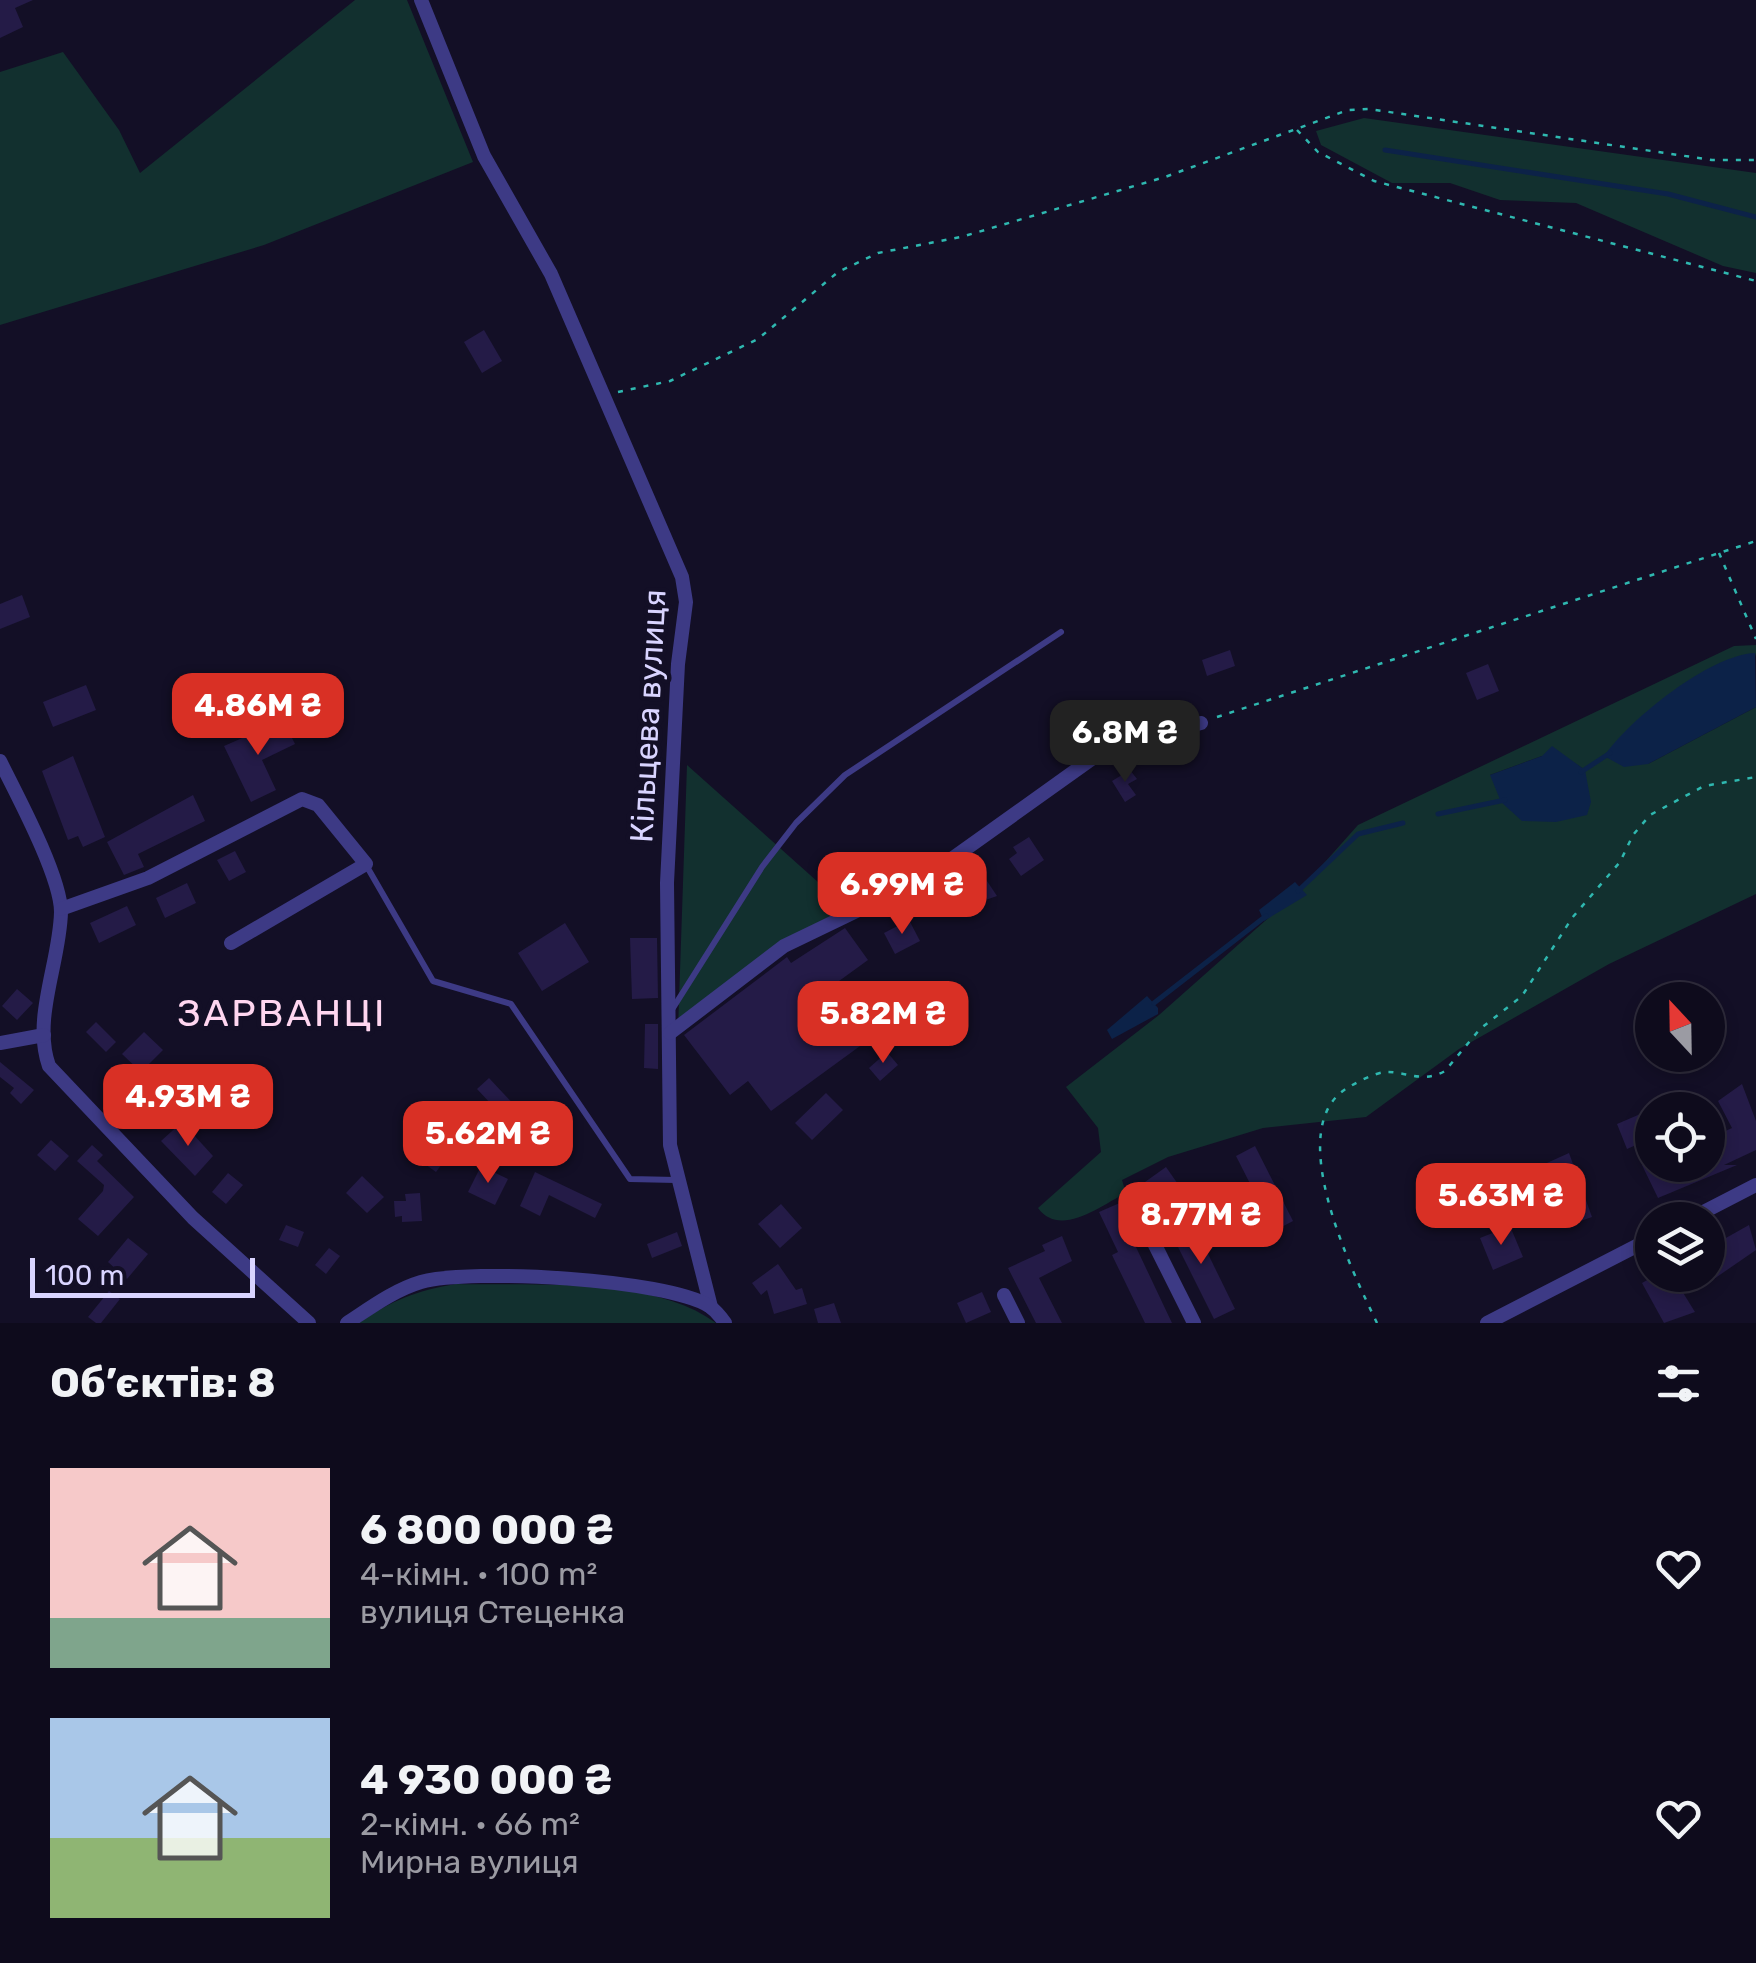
<!DOCTYPE html>
<html lang="uk">
<head>
<meta charset="utf-8">
<style>
	:root { --surface:#0e0b1c; --page:#171425; --text:#f1f3f6; --muted:#9b9ba3; --line:#2e2b3b; --accent:#d93025 }
	body { margin:0; font-family:Rubik,sans-serif; background:var(--page); color:var(--text); height:100vh; display:flex; flex-direction:column; font-size:38px; white-space:nowrap }
	* { box-sizing:border-box; margin:0 }
	p { font-size:32px; color:var(--muted) }
	.icon { flex:none; width:55px; height:55px; fill:none; stroke:currentColor; stroke-width:2; stroke-linecap:round; stroke-linejoin:round }
	.map { position:relative; height:1323px; overflow:hidden }
	.sheet { display:flex; flex-direction:column; background:var(--surface); flex:1 }
	.sheet>* { flex:none }
	.needle { width:65px; rotate:338deg }
	.fabs { position:absolute; left:1635px; top:982px; display:grid; gap:20px }
	.fabs a { display:grid; place-items:center; width:90px; height:90px; border-radius:50%; background:var(--surface); box-shadow:0 5px 15px #0003,0 0 0 2px var(--line); font-size:50px }
	.scale { position:absolute; left:30px; bottom:25px; width:225px; box-sizing:border-box; padding-left:10px; border:5px solid #d9d4ff; border-top:0; font-size:28px; line-height:35px; white-space:nowrap; color:#d9d4ff; -webkit-text-stroke:8px #130f26; paint-order:stroke }
	.price { position:absolute; translate:-50% -85px; padding:0 22px; border-radius:20px; background:var(--accent); color:#fff; font-size:32px; line-height:65px; filter:drop-shadow(0 2px 5px #0008) }
	.price::after { content:''; position:absolute; left:50%; top:60px; width:30px; height:22px; margin-left:-15px; background:inherit; clip-path:polygon(0 0,100% 0,50% 100%) }
	.price.active { background:#222; color:#fff }
	ul { padding:0; list-style:none }
	li { display:flex; align-items:center; gap:30px; height:250px; padding:0 50px }
	li span { display:grid; place-items:center; flex:none; width:280px; height:200px; border-radius:0px; color:#555 }
	li>.icon { margin-inline-start:auto }
	span .icon { width:120px; height:120px; fill:#fffc; stroke-width:1 }
	li b { font-size:42px }
	h2 { display:flex; justify-content:space-between; align-items:center; height:120px; padding:0 50px; font-size:42px }
	.map>svg:first-child { display:block }
	.green { fill:#12302f; fill-rule:evenodd }
	.water { fill:#0c2248 }
	.lines { fill:none; stroke-linecap:round; stroke-linejoin:round }
	.stream { stroke:#0c2248; stroke-width:5 }
	.building { fill:#241b47 }
	.path { stroke:#2fb8b0; stroke-width:2.5; stroke-dasharray:5 8; stroke-linecap:butt }
	.lane { stroke:#3d3a85; stroke-width:6 }
	.street { stroke:#3d3a85; stroke-width:14 }
	.labels { text-anchor:middle; dominant-baseline:central; stroke-width:9; stroke-linejoin:round; paint-order:stroke }
	.street-label { font-size:32px; fill:#d9d4ff; stroke:#130f26 }
	.quarter-label { font-size:38px; letter-spacing:2.5px; fill:#ffd6f0; stroke:#130f26 }
</style>
</head>
<body>
<div class="map">
<svg width="1756" height="1323" viewBox="0 0 1756 1323">
	<rect width="100%" height="100%" fill="#130f26"/>
	<!-- green -->
	<g class="green">
		<polygon points="355,0 407,0 473,162 264,245 0,325 0,72 63,52 119,130 140,173"/>
		<polygon points="1364,118 1756,173 1756,273 1723,266 1576,203 1500,200 1450,183 1392,183 1321,145 1316,131"/>
		<path d="M 1756,645 L 1756,657 L 1755,653 L 1648,764 L 1756,707 L 1756,894 L 1609,964 L 1459,1049 L 1366,1117 L 1263,1128 L 1168,1157 L 1122,1180 L 1126,1193 C 1100,1206 1060,1238 1038,1208 L 1101,1152 L 1098,1128 L 1066,1087 L 1159,1015 L 1301,889 L 1358,825 L 1734,646 ZM 1542,756 L 1573,762 L 1585,770 L 1490,775 Z"/>
		<polygon points="687,765 856,916 785,949 678,1030"/>
		<path d="M 456,1284 C 534,1286 652,1276 716,1323 L 359,1323 C 390,1301 418,1290 456,1284 Z"/>
	</g>
	<!-- water -->
	<g class="water">
		<path d="M 1755,653 L 1756,707 L 1648,764 L 1624,767 L 1604,756 C 1630,719 1709,655 1755,653 Z"/>
		<polygon points="1552,746 1585,770 1591,802 1587,815 1556,822 1522,821 1501,802 1490,775 1542,756"/>
		<polygon points="1295,882 1307,895 1264,921 1259,910"/>
		<polygon points="1147,996 1158,1008 1158,1014 1112,1039 1107,1030"/>
	</g>
	<g class="lines">
		<!-- stream -->
		<g class="stream">
			<polyline points="1385,150 1668,194 1756,217"/>
			<polyline points="1581,772 1610,753"/>
			<polyline points="1438,814 1505,800"/>
			<polyline points="1298,891 1358,834 1403,823"/>
			<polyline points="1154,1003 1266,916"/>
		</g>
	</g>
	<!-- building -->
	<g class="building">
		<polygon points="0,0 33,0 15,8 23,27 0,38"/>
		<polygon points="484,330 502,361 482,373 464,342"/>
		<polygon points="22,595 30,617 0,629 0,604"/>
		<polygon points="1230,650 1235,666 1207,676 1202,660"/>
		<polygon points="1488,664 1499,691 1477,700 1466,673"/>
		<polygon points="86,685 96,710 53,727 43,702"/>
		<polygon points="283,720 295,744 262,760 276,790 251,802 224,746"/>
		<polygon points="73,756 105,837 83,847 78,836 68,840 42,771"/>
		<polygon points="1130,770 1137,779 1128,784 1136,795 1125,802 1112,781"/>
		<polygon points="193,795 205,821 138,854 144,867 124,875 107,842"/>
		<polygon points="1029,837 1044,860 1021,876 1009,859 1017,853 1013,847"/>
		<polygon points="235,851 246,872 229,881 217,860"/>
		<polygon points="983,875 997,896 974,904 963,889"/>
		<polygon points="187,883 196,903 165,918 156,898"/>
		<polygon points="127,906 136,925 99,943 90,923"/>
		<polygon points="909,920 920,941 895,954 884,933"/>
		<polygon points="565,923 589,962 542,991 518,953"/>
		<polygon points="845,928 868,960 817,997 837,1023 863,1004 882,1030 771,1111 748,1081 730,1095 684,1035 787,957 791,963"/>
		<polygon points="630,938 657,938 658,998 632,999"/>
		<polygon points="17,989 33,1003 17,1020 2,1006"/>
		<polygon points="96,1022 116,1042 106,1052 86,1032"/>
		<polygon points="645,1024 658,1024 658,1069 644,1068"/>
		<polygon points="144,1032 163,1050 141,1072 122,1054"/>
		<polygon points="887,1052 898,1065 880,1081 869,1068"/>
		<polygon points="0,1062 34,1090 21,1104 10,1093 14,1088 0,1077"/>
		<polygon points="489,1078 518,1109 506,1120 477,1089"/>
		<polygon points="1742,1084 1756,1121 1756,1150 1724,1165 1737,1165 1658,1198 1642,1165 1708,1165 1708,1139 1732,1128 1718,1101"/>
		<polygon points="826,1093 843,1110 812,1140 795,1123"/>
		<polygon points="1652,1109 1652,1138 1627,1149 1617,1124"/>
		<polygon points="182,1122 213,1156 195,1176 161,1141"/>
		<polygon points="422,1139 447,1157 436,1172 411,1154"/>
		<polygon points="51,1140 69,1156 55,1171 37,1155"/>
		<polygon points="92,1145 103,1155 97,1161 134,1197 98,1236 78,1219 103,1191 104,1185 77,1161"/>
		<polygon points="1255,1146 1293,1221 1274,1231 1236,1156"/>
		<polygon points="1569,1153 1592,1217 1566,1226 1549,1181 1545,1183 1538,1167"/>
		<polygon points="481,1166 508,1179 495,1205 468,1192"/>
		<polygon points="1166,1167 1180,1187 1159,1202 1145,1182"/>
		<polygon points="535,1172 602,1204 595,1218 549,1195 540,1216 520,1206"/>
		<polygon points="228,1173 243,1185 226,1204 212,1192"/>
		<polygon points="362,1176 384,1197 367,1213 346,1193"/>
		<polygon points="1481,1178 1492,1202 1467,1214 1456,1190"/>
		<polygon points="420,1193 422,1221 402,1222 402,1216 395,1217 394,1201 406,1201 405,1194"/>
		<polygon points="1122,1202 1132,1223 1126,1226 1172,1323 1145,1323 1112,1255 1118,1252 1099,1212"/>
		<polygon points="781,1204 802,1228 780,1248 758,1224"/>
		<polygon points="1189,1215 1235,1309 1214,1319 1167,1225"/>
		<polygon points="286,1225 304,1232 298,1247 279,1240"/>
		<polygon points="1749,1225 1756,1250 1708,1283 1708,1248"/>
		<polygon points="1510,1226 1523,1257 1493,1270 1480,1238"/>
		<polygon points="677,1232 682,1246 652,1258 647,1244"/>
		<polygon points="1062,1236 1072,1261 1039,1278 1062,1323 1036,1323 1008,1268 1045,1251 1042,1245"/>
		<polygon points="128,1238 148,1254 127,1279 108,1262"/>
		<polygon points="329,1248 340,1256 326,1274 315,1265"/>
		<polygon points="778,1264 796,1290 802,1288 807,1304 774,1314 767,1290 761,1295 752,1283"/>
		<polygon points="1656,1275 1672,1275 1695,1312 1664,1323 1642,1283"/>
		<polygon points="109,1291 120,1299 101,1323 96,1323 88,1317"/>
		<polygon points="982,1292 991,1312 966,1323 957,1303"/>
		<polygon points="834,1303 841,1323 818,1323 814,1309"/>
	</g>
	<g class="lines">
		<!-- path -->
		<g class="path">
			<polyline points="1297,130 1318,152 1374,181 1756,281"/>
			<polyline points="618,392 670,381 758,339 838,272 878,253 961,237 1165,177 1348,110 1369,109 1712,160 1756,160"/>
			<polyline points="1719,553 1756,639"/>
			<polyline points="1217,717 1756,541"/>
			<path d="M 1377,1323 C 1353,1273 1280,1125 1349,1087 C 1359,1081 1375,1073 1385,1072 C 1406,1071 1422,1084 1445,1071 L 1480,1029 L 1522,996 L 1572,918 L 1620,862 L 1633,835 L 1650,815 L 1704,786 L 1756,777"/>
		</g>
		<!-- lane -->
		<g class="lane">
			<polyline points="366,865 433,981 511,1004 630,1179 676,1180"/>
			<polyline points="673,1008 762,867 796,823 845,775 1061,632"/>
		</g>
		<!-- street -->
		<g class="street">
			<polyline points="421,0 484,156 551,274 682,577 686,602 678,664 667,883 670,1145 711,1307"/>
			<path d="M 0,761 C 17,795 61,877 61,912 C 60,962 32,1019 49,1066 L 193,1218 L 309,1323"/>
			<polyline points="61,909 148,878 302,799 318,805 366,864 231,943"/>
			<polyline points="670,1033 784,946 925,878 1107,748 1201,723"/>
			<polyline points="0,1043 44,1035"/>
			<polyline points="1688,1220 1756,1185"/>
			<polyline points="1147,1229 1194,1323"/>
			<polyline points="1004,1295 1018,1323"/>
			<path d="M 347,1323 C 370,1308 394,1290 421,1282 C 471,1268 666,1279 709,1306 C 715,1310 721,1317 725,1323"/>
			<polyline points="1487,1323 1652,1238"/>
		</g>
	</g>
	<g class="labels">
		<!-- street labels -->
		<g class="street-label">
			<text transform="translate(648 716) rotate(-87)">Кільцева вулиця</text>
		</g>
		<!-- quarter labels -->
		<g class="quarter-label">
			<text x="282" y="1013">ЗАРВАНЦІ</text>
		</g>
	</g>
</svg>
<div class="fabs">
<a><svg class="needle" viewBox="-14 -14 28 28"><path d="M0-13l5 13h-10z" fill="#e53935"/><path d="M0 13l5-13h-10z" fill="#9b9ba3"/></svg></a>
<a><svg class="icon" aria-label="locate" viewBox="0 0 24 24"><circle cx="12" cy="12" r="6"/><path d="M12 2v4M12 18v4M2 12h4M18 12h4"/></svg></a>
<a><svg class="icon" aria-label="layers" viewBox="0 0 24 24"><path d="M12 4l9 5-9 5-9-5zM3 14l9 5 9-5"/></svg></a>
</div>
<div class="scale">100 m</div>
<b class="price" style="left:258px;top:758px">4.86M ₴</b>
<b class="price active" style="left:1125px;top:785px">6.8M ₴</b>
<b class="price" style="left:902px;top:937px">6.99M ₴</b>
<b class="price" style="left:883px;top:1066px">5.82M ₴</b>
<b class="price" style="left:188px;top:1149px">4.93M ₴</b>
<b class="price" style="left:488px;top:1186px">5.62M ₴</b>
<b class="price" style="left:1501px;top:1248px">5.63M ₴</b>
<b class="price" style="left:1201px;top:1267px">8.77M ₴</b>
</div>
<section class="sheet">
<h2>Об’єктів: 8<svg class="icon" aria-label="filters" viewBox="0 0 24 24"><path d="M4 7h16M4 17h16"/><circle cx="9" cy="7" r="2"/><circle cx="15" cy="17" r="2"/></svg></h2>
<ul>
<li><span style="background:linear-gradient(#f6c9c9 75%,#7fa58c 0)"><svg class="icon" aria-label="home" viewBox="0 0 24 24"><path d="M3 11l9-7 9 7M6 9v11h12V9"/></svg></span><div><b>6 800 000 ₴</b><p>4-кімн. · 100 m²</p><p>вулиця Стеценка</p></div><svg class="icon" aria-label="heart" viewBox="0 0 24 24"><path d="M12 20l-8-8c-3-5 5-10 8-4 3-6 11-1 8 4z"/></svg></li>
<li><span style="background:linear-gradient(#a9c7e8 60%,#8fb573 0)"><svg class="icon" aria-label="home" viewBox="0 0 24 24"><path d="M3 11l9-7 9 7M6 9v11h12V9"/></svg></span><div><b>4 930 000 ₴</b><p>2-кімн. · 66 m²</p><p>Мирна вулиця</p></div><svg class="icon" aria-label="heart" viewBox="0 0 24 24"><path d="M12 20l-8-8c-3-5 5-10 8-4 3-6 11-1 8 4z"/></svg></li>
</ul>
</section>
</body>
</html>
